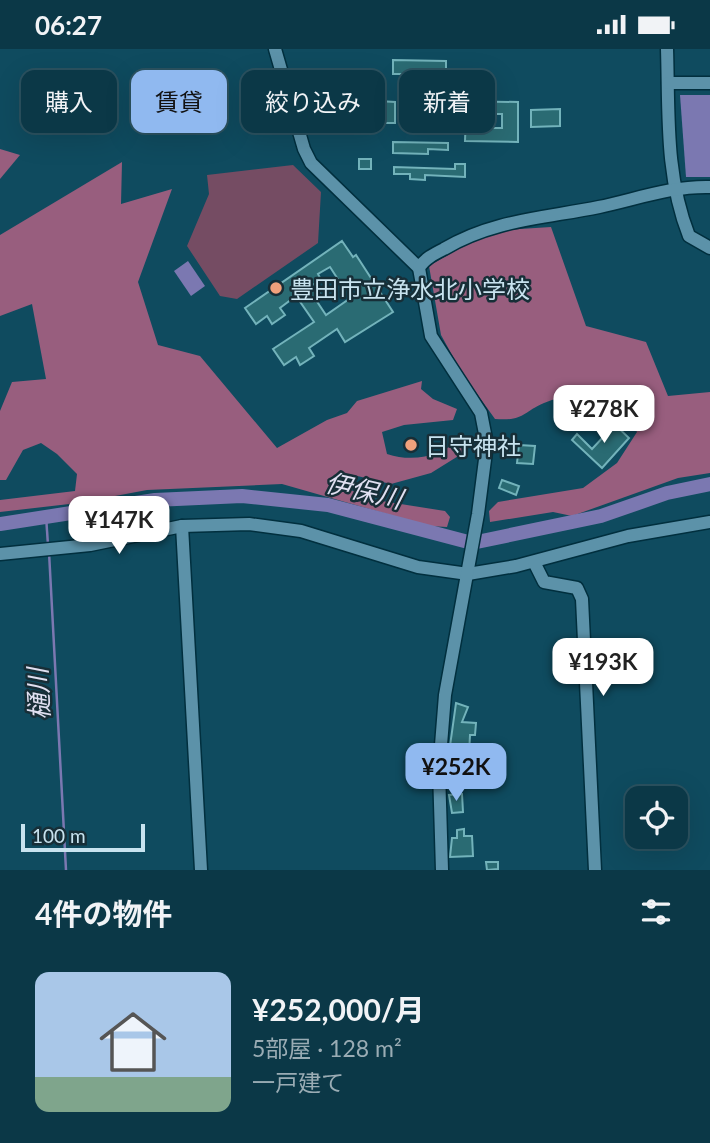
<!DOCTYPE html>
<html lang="ja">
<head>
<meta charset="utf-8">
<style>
	:root { --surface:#0b3847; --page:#143f4e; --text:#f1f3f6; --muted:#9aacb4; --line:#2b5260; --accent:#90b9f0 }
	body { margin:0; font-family:Lato,"Noto Sans JP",sans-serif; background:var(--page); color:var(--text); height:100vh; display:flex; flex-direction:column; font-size:26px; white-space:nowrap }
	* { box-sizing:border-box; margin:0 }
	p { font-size:23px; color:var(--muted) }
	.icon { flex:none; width:38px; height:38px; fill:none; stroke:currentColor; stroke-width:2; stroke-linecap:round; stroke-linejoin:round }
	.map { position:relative; height:821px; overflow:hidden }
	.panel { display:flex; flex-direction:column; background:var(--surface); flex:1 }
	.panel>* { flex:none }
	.top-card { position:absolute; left:21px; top:21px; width:668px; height:63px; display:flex; gap:14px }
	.fabs { position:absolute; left:625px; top:737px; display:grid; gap:14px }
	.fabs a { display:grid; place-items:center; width:63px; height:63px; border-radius:14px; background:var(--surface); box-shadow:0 7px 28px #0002,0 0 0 2px var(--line); font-size:35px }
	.scale { position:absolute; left:21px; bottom:18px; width:124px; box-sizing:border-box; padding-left:7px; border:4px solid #c8e3ef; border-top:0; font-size:19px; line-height:24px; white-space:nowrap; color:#c8e3ef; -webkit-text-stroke:5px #172e37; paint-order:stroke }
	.price { position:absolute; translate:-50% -60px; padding:0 16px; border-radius:14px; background:#fff; color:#222; font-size:23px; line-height:46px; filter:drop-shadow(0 2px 4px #0008) }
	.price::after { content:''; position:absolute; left:50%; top:42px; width:21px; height:16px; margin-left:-10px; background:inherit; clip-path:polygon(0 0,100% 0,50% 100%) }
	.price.active { background:var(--accent); color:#111 }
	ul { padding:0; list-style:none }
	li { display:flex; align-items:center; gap:21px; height:175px; padding:0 35px }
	li span { display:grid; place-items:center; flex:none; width:196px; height:140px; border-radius:14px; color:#555 }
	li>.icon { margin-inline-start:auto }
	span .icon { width:84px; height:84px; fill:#fffc; stroke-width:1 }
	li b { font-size:30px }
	h2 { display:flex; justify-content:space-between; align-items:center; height:84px; padding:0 35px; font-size:30px }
	.chip { padding:0 24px; border-radius:14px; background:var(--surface); box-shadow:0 7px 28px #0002,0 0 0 2px var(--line); font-size:24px; line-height:63px }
	.chip.active { background:var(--accent); color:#111 }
	.status { display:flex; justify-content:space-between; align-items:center; height:49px; padding:0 35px; background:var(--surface); direction:ltr }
	.status svg { height:19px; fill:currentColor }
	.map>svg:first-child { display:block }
	.green { fill:#754c63 }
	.forest { fill:#985e7e }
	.water { fill:#7b78b1 }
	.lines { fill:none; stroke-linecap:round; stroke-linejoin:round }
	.stream { stroke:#7b78b1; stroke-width:2.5 }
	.river { stroke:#7b78b1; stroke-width:14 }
	.building { fill:#2a6b73; stroke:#73b3bb; stroke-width:2; fill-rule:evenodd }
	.minor-casing { stroke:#012f3e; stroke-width:15 }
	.minor { stroke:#5c92a9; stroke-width:12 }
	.poi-dot { fill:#f1a17c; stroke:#172e37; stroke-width:2.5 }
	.labels { text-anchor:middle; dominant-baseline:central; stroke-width:5; stroke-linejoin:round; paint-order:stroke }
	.poi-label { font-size:24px; fill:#c8e3ef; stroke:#172e37; text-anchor:start }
	.water-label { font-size:26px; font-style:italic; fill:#e0e0f1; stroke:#172e37 }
</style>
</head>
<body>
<div class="status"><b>06:27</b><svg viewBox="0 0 49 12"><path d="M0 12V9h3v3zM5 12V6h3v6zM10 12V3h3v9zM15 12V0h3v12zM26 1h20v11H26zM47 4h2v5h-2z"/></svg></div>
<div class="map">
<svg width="710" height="821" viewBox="0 0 710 821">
	<rect width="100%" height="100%" fill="#0f4b5f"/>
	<!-- green -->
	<polygon class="green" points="293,116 321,143 318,194 237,250 220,247 187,197 209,145 207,126"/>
	<!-- forest -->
	<g class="forest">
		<polygon points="0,100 20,106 0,130"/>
		<path d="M 122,113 L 121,155 L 172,140 L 138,233 L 158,296 L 200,307 L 277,399 L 327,371 L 347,364 L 357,352 L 422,332 L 421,340 L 433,350 L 457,360 L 453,371 L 404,376 L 382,383 L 387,405 C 415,414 441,407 464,387 L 468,401 L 431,424 L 391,435 L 349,425 L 347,439 L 369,450 L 445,462 L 450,468 L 447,478 L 429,477 L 282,435 L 147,441 L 78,454 L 0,463 L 0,451 L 75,442 L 77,425 L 57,405 L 41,394 L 23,401 L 6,431 L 0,431 L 0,362 L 12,333 L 46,330 L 32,255 L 0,267 L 0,186 Z"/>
		<path d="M 551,178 L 586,277 L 646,293 L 668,347 L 710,343 L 710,424 L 678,429 L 572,467 L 553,463 L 490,473 L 489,462 L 498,453 L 583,439 L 617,414 L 637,383 C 620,349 579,339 544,354 C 521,364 525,372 495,370 L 462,324 L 441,286 L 429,217 L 489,182 Z"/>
	</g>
	<!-- water -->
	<g class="water">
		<polygon points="680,46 710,46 710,128 686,128"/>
		<polygon points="188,212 205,237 191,247 174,222"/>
	</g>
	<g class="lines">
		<!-- stream -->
		<g class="stream">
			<polyline points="46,467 48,496"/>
			<polyline points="49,503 66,821"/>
		</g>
		<!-- river -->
		<polyline class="river" points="0,475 155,451 242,447 328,456 472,494 601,467 667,444 710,435"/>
	</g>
	<!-- building -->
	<g class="building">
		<polygon points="393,11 446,12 446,25 393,25"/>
		<polygon points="342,43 369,43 378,52 395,53 395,74 363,74 363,70 351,57 343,57"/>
		<path d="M 450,52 L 518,53 L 518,93 L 465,92 L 466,64 L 450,64 ZM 482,65 L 502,65 L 502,79 L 482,79 Z"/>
		<polygon points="560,60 560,77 531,78 531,61"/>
		<polygon points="393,93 448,94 448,101 428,100 428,105 393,104"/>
		<rect x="359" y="110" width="12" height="10"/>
		<polygon points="455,115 465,115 465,128 425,126 425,131 410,130 410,125 394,125 394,118 455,120"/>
		<path d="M 342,192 L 353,208 L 356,206 L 393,263 L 345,293 L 337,280 L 309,299 L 314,307 L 300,316 L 296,308 L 284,316 L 273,300 L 314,273 L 296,247 L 280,259 L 285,266 L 272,275 L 267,267 L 256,275 L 245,259 ZM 330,218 L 341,235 L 350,230 L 359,243 L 326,266 L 314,248 L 320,244 L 314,235 L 321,231 L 318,225 Z"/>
		<polygon points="611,372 629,389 602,419 572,391 577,385 592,400 606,385 602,381"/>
		<polygon points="519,396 535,397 533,415 517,414"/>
		<polygon points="502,431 519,437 516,446 499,439"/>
		<polygon points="456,654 468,658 462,673 476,674 475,686 470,686 469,705 449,704"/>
		<polygon points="452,724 466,724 467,733 452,733"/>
		<polygon points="462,745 463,763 452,764 449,746"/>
		<polygon points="464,780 464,787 472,787 473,807 450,808 452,789 457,789 457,781"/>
		<polygon points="486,813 498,813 498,820 487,821"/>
	</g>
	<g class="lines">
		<!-- minor casing -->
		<g class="minor-casing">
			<g id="minor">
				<polyline points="275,0 304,100 311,114 419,219"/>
				<path d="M 667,0 C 669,64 665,126 689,187 L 710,199"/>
				<polyline points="668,34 710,34"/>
				<polyline points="182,477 201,821"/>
				<polyline points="0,505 90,496 182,477 249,475 301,482 418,518 468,525 516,517 628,487 710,473"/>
				<polyline points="534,513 544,533 577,539 582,550 595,821"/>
				<path d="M 442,821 L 439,721 L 445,646 L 478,465 L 487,395 L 481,364 L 431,287 L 419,219 C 424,210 434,205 444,200 C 492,171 545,169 599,158 C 637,150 671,137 710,138"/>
			</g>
		</g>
		<!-- minor -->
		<use href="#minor" class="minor"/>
	</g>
	<!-- markers -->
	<g class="poi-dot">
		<circle cx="276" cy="239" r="7"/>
		<circle cx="411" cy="396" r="7"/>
	</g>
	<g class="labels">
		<!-- poi labels -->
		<g class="poi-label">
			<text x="290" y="239">豊田市立浄水北小学校</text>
			<text x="425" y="396">日守神社</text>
		</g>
		<!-- water labels -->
		<g class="water-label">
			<text transform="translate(364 441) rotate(13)">伊保川</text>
			<text transform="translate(38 645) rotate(-93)">樋川</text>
		</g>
	</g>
</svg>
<div class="fabs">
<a><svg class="icon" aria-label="locate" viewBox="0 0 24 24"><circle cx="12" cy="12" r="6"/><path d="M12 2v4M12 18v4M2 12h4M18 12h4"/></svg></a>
</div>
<div class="scale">100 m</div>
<b class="price" style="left:604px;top:396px">¥278K</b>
<b class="price" style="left:119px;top:507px">¥147K</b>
<b class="price" style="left:603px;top:649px">¥193K</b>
<b class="price active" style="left:456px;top:754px">¥252K</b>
<div class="top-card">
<a class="chip">購入</a>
<a class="chip active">賃貸</a>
<a class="chip">絞り込み</a>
<a class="chip">新着</a>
</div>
</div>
<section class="panel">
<h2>4件の物件<svg class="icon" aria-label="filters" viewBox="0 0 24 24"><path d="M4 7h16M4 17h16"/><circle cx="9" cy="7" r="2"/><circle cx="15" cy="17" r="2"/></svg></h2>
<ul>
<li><span style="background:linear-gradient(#a9c7e8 75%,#7fa58c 0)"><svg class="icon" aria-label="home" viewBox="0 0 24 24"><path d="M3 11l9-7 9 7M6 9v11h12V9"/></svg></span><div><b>¥252,000/月</b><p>5部屋 · 128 m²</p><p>一戸建て</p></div></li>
</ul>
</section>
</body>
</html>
